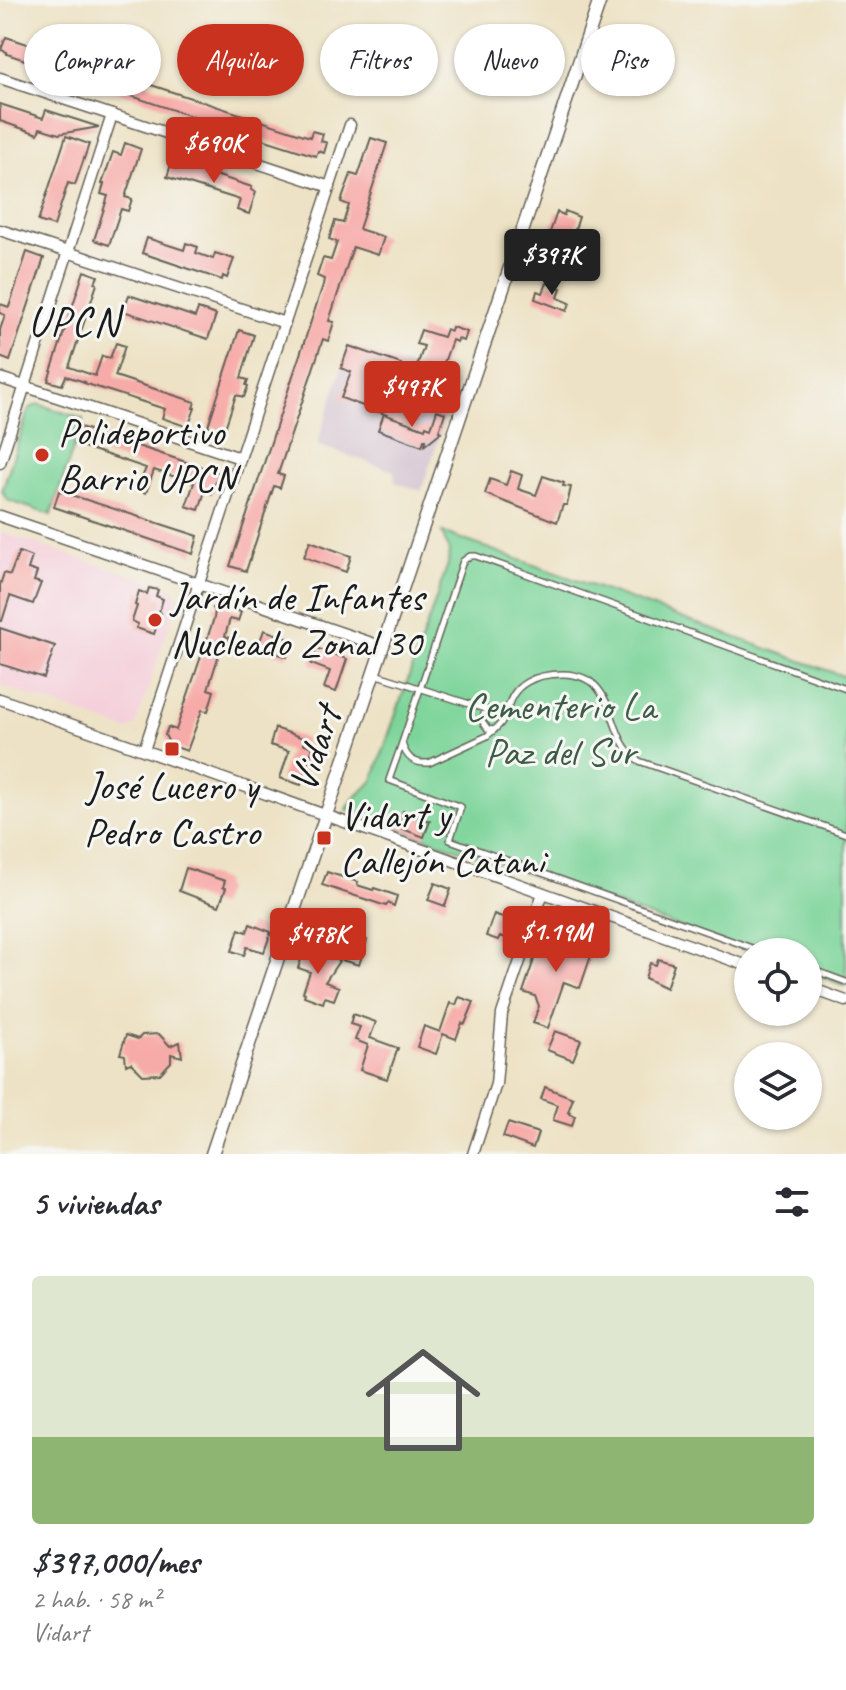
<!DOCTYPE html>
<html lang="es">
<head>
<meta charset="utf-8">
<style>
	:root { --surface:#fff; --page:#f2f2f3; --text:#2b2b33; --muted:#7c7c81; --line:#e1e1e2; --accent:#c8321e }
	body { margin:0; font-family:Caveat,sans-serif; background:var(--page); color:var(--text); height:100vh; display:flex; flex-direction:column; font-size:30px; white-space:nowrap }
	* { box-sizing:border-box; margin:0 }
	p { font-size:26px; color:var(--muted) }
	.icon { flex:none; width:44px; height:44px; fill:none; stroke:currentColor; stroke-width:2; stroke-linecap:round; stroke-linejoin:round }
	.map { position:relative; height:1154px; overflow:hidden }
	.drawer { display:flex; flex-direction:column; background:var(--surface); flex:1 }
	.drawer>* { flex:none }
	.hud { position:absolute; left:24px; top:24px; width:798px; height:72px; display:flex; gap:16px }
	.tools { position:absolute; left:734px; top:938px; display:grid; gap:16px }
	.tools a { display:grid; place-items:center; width:88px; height:88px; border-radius:50%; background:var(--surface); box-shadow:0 2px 6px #0004; font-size:40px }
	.price { position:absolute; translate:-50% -68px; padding:0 18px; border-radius:8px; background:var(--accent); color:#fff; font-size:26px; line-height:52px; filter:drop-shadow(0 2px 4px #0008) }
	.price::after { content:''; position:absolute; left:50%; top:48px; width:24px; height:18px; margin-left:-12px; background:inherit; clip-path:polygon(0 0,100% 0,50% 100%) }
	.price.on { background:#222; color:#fff }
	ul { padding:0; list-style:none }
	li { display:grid; align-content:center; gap:16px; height:424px; padding:0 32px }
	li+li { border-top:2px solid var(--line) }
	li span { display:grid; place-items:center; height:248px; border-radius:8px; color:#555 }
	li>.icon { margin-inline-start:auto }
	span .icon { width:144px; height:144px; fill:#fffc; stroke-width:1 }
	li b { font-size:34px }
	h2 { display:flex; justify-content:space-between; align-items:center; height:96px; padding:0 32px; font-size:34px }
	.tag { padding:0 28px; border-radius:36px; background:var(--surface); box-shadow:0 2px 6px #0004; font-size:28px; line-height:72px }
	.tag.on { background:var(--accent); color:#fff }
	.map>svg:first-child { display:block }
	.built { fill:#f5cfdb }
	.industrial { fill:#d1bdcc }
	.green { fill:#7bd499; stroke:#4c785a; stroke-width:2 }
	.building { fill:#f7aba9 }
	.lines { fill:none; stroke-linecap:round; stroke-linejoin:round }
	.service-casing { stroke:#656157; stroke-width:8 }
	.minor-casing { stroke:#656157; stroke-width:13 }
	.tertiary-casing { stroke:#656157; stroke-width:15 }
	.service { stroke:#fff; stroke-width:5 }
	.minor { stroke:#fff; stroke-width:10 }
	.tertiary { stroke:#fff; stroke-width:12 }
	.poi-dot { fill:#c8321e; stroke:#f6f6f2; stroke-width:3 }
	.labels { text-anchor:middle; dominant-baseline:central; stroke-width:6; stroke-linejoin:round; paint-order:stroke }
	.poi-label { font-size:40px; fill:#1c1c1c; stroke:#f6f6f2; text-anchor:start }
	.park-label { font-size:40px; fill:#3d5c48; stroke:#f6f6f2 }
	.street-label { font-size:40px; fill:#1c1c1c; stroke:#f6f6f2 }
	.neighbourhood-label { font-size:42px; letter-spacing:2px; fill:#1c1c1c; stroke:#f6f6f2 }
</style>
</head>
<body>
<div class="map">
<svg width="846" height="1154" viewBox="0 0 846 1154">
	<rect width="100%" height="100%" fill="#f6f6f2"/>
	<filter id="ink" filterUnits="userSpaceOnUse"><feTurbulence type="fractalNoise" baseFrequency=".0125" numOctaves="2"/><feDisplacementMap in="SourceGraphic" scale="16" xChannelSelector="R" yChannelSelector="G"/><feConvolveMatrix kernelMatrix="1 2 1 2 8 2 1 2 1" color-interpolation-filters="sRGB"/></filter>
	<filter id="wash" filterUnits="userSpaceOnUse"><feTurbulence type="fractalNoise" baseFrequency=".006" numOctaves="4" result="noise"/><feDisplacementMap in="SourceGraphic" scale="32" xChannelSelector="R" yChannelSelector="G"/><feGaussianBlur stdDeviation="1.8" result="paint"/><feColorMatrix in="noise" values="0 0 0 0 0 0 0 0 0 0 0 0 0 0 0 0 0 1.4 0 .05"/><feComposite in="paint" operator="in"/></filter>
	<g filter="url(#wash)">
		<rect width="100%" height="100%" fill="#ede2c5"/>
		<!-- built -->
		<polygon class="built" points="0,532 173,589 178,598 136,725 127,730 0,685"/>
		<!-- industrial -->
		<polygon class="industrial" points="349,346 457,384 421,491 395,482 394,471 317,445"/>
		<!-- green -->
		<g class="green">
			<polygon points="38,404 83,419 51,515 7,500 2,491 29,409"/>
			<path d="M 442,532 L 846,677 L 846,986 L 808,972 L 808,952 L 750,952 L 347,810 C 352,795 365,792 373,780 L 448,564 L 449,551 Z"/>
		</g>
		<g id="blocks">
			<!-- building -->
			<g class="building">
				<polygon points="6,37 138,80 145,59 138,56 141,47 158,53 148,84 310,137 312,131 323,134 321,141 327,143 324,153 318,151 316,156 215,124 212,132 194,126 197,118 7,54 7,52 1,50"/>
				<polygon points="0,104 43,118 46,110 99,127 59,134 40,128 38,134 0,121"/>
				<polygon points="66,136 89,144 75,185 68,183 54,226 38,221"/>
				<polygon points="371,138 387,143 359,229 384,237 378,255 353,247 329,321 334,322 328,341 323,339 278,474 284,476 280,488 274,486 246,571 230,566 323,285 324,279 317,276 323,258 331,260 337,242 329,239 335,221 343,223 349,205 341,202 351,174 358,176"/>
				<polygon points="125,143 141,149 125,197 132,199 128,211 121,209 109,245 94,240 108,196 101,194 104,184 102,184 113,152 121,155"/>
				<polygon points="172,161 252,187 251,190 256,192 249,214 237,210 240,200 167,177"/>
				<polygon points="565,211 579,217 571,242 597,251 592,265 551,251 554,242 547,241 557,212 564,215"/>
				<polygon points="147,238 184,250 186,243 198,247 196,253 213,259 215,253 234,259 227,278 223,276 222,280 142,253"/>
				<polygon points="27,252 44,258 10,361 0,357 0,330 5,315 0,313 0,304 9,307"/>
				<polygon points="84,271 98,276 95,283 97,284 69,367 95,376 102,356 110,358 116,343 125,346 115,376 195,402 193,408 195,408 188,427 162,418 165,409 84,383 85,382 66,376 62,385 48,381"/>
				<polygon points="547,283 561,288 558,298 570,303 567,311 535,299 537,291 543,293"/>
				<polygon points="129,295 195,317 198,309 216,315 208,339 123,311"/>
				<polygon points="452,327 467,332 464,341 458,339 457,342 452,340 439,377 416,369 424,346 416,344 421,330 443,337 446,329 451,331"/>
				<polygon points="239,330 254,335 241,378 248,380 246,385 248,386 244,397 236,395 224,431 208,426"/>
				<polygon points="349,346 401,364 382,413 341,398 351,372 341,368"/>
				<polygon points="437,410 445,413 439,431 441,432 425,445 426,440 424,440 422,446 378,430 384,414 425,429 426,426 431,428"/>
				<polygon points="80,427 219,473 212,494 205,491 199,510 186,506 194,483 154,470 146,493 137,490 146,468 75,444"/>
				<polygon points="511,471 522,475 518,489 536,495 543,476 564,483 563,486 571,487 567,505 563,505 557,522 485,494 490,479 506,485"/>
				<polygon points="59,491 198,536 193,554 54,507"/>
				<polygon points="310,541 351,556 346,572 304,557"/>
				<polygon points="19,552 32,557 28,569 37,572 34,581 41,583 33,604 10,596 2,621 0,621 0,585 4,573 10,575"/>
				<polygon points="149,588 158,590 156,596 163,599 159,612 161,613 154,634 136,628 138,624 132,621 137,606 135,605 139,591 147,594"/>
				<polygon points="219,604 241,612 238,621 230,619 225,636 230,638 226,650 221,648 208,689 214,691 208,711 202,710 187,751 170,745 165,735 168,727 176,730 214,618 215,611 213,608"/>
				<polygon points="0,628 55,646 44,678 0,664"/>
				<polygon points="264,630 293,640 287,657 258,647"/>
				<polygon points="316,648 347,659 336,692 324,688 330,671 311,664"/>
				<polygon points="275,728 306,739 304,744 313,747 301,785 280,778 289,751 270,745"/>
				<polygon points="403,811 430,821 424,837 397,827"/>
				<polygon points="186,868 225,881 223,887 226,888 219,906 179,891"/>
				<polygon points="327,872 358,882 357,885 373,890 374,888 395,895 397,896 394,906 388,903 386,906 322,885"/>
				<polygon points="435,883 451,889 445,906 428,900"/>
				<polygon points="494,914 518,923 512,940 500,936 498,940 486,936"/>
				<polygon points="250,924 271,932 264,952 247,947 244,955 232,951 239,929 247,932"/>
				<polygon points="580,932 591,936 590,939 596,941 580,988 564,982 548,1028 533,1023 539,1006 535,996 523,992 542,936 554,940 553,945 574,952"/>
				<polygon points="347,933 367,940 359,965 338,959"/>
				<polygon points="305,949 339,961 325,982 339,987 334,1000 325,997 323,1003 304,996 305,993 303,992 310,972 298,968"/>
				<polygon points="658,959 674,964 666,988 645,978 650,963 656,965"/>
				<polygon points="459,997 474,1002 465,1024 462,1023 456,1039 443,1034 436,1054 417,1047 424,1026 440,1032 450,1003 456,1005"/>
				<polygon points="353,1014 376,1022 370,1038 398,1048 387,1079 360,1070 368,1045 355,1040 360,1027 350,1024"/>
				<polygon points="555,1031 581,1040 573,1060 547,1050"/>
				<polygon points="159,1034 170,1046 180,1042 182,1057 171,1054 171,1062 160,1074 143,1075 131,1063 126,1065 125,1055 120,1054 126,1035 138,1039 142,1035"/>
				<polygon points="545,1087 573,1098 568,1112 570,1112 569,1114 575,1116 572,1126 553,1120 558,1105 541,1099"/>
				<polygon points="508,1123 538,1133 533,1148 503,1137"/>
			</g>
		</g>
	</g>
	<g filter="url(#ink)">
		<use href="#blocks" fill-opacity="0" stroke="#656157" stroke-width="2"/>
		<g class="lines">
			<!-- service casing -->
			<g class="service-casing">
				<g id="service">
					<polyline points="375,674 504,715"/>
					<path d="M 846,689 L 476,556 L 470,556 L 463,561 L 402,743 C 406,758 414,764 429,763 L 487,736 C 492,732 497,728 501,723 C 510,707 508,693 527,682 C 537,676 551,674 563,674 C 621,675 603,737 639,761 L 846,834"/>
					<polyline points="489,711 484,714 482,721 488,729 494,730"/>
					<polyline points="402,743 389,780 461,807 450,840 763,952"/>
					<polyline points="808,968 846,982"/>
				</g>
			</g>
			<!-- minor casing -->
			<g class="minor-casing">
				<g id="minor">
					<polyline points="0,78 330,187"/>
					<polyline points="0,230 285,323"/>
					<polyline points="0,378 240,458"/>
					<polyline points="0,463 112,115"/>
					<polyline points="0,516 383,647"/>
					<polyline points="0,699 748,966"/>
					<polyline points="144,750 350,125"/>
					<polyline points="808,987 846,1001"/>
					<polyline points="473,1154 496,1084 502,1014 543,893"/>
				</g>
			</g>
			<!-- tertiary casing -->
			<g class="tertiary-casing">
				<polyline id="tertiary" points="212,1154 600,0"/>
			</g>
			<!-- service -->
			<use href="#service" class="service"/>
			<!-- minor -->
			<use href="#minor" class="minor"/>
			<!-- tertiary -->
			<use href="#tertiary" class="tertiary"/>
		</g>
	</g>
	<!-- markers -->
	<g class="poi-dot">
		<circle cx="42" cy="455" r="8"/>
		<circle cx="155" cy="620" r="8"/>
		<rect x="164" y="741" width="16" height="16" rx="4"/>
		<rect x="316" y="830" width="16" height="16" rx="4"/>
	</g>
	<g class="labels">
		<!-- poi labels -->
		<g class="poi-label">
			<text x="58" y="432">Polideportivo<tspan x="58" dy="46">Barrio UPCN</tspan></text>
			<text x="171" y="597">Jardín de Infantes<tspan x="171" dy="46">Nucleado Zonal 30</tspan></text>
			<text x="172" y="786" text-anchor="middle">José Lucero y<tspan x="172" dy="46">Pedro Castro</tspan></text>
			<text x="340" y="815">Vidart y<tspan x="340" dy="46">Callejón Catani</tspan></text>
		</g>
		<!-- park labels -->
		<g class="park-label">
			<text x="560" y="706">Cementerio La<tspan x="560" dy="46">Paz del Sur</tspan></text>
		</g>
		<!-- street labels -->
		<g class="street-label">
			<text transform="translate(315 749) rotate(-71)">Vidart</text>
		</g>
		<!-- neighbourhood labels -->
		<g class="neighbourhood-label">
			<text x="74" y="321">UPCN</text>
		</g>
	</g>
</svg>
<div class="tools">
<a><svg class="icon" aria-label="locate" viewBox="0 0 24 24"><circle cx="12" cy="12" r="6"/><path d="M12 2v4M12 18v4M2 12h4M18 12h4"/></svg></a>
<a><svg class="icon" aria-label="layers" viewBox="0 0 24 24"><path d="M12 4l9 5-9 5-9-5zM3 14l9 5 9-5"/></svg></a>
</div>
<b class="price" style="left:214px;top:185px">$690K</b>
<b class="price on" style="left:552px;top:297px">$397K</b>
<b class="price" style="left:412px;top:429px">$497K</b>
<b class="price" style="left:556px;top:974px">$1.19M</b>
<b class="price" style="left:318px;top:976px">$478K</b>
<div class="hud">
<a class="tag">Comprar</a>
<a class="tag on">Alquilar</a>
<a class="tag">Filtros</a>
<a class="tag">Nuevo</a>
<a class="tag">Piso</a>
</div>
</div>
<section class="drawer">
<h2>5 viviendas<svg class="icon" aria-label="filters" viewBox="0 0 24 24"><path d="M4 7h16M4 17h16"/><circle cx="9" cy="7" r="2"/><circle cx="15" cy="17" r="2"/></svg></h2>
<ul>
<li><span style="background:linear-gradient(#dfe7d0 65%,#8fb573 0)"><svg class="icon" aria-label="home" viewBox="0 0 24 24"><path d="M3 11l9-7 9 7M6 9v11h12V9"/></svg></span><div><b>$397,000/mes</b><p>2 hab. · 58 m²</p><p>Vidart</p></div></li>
</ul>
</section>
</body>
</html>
